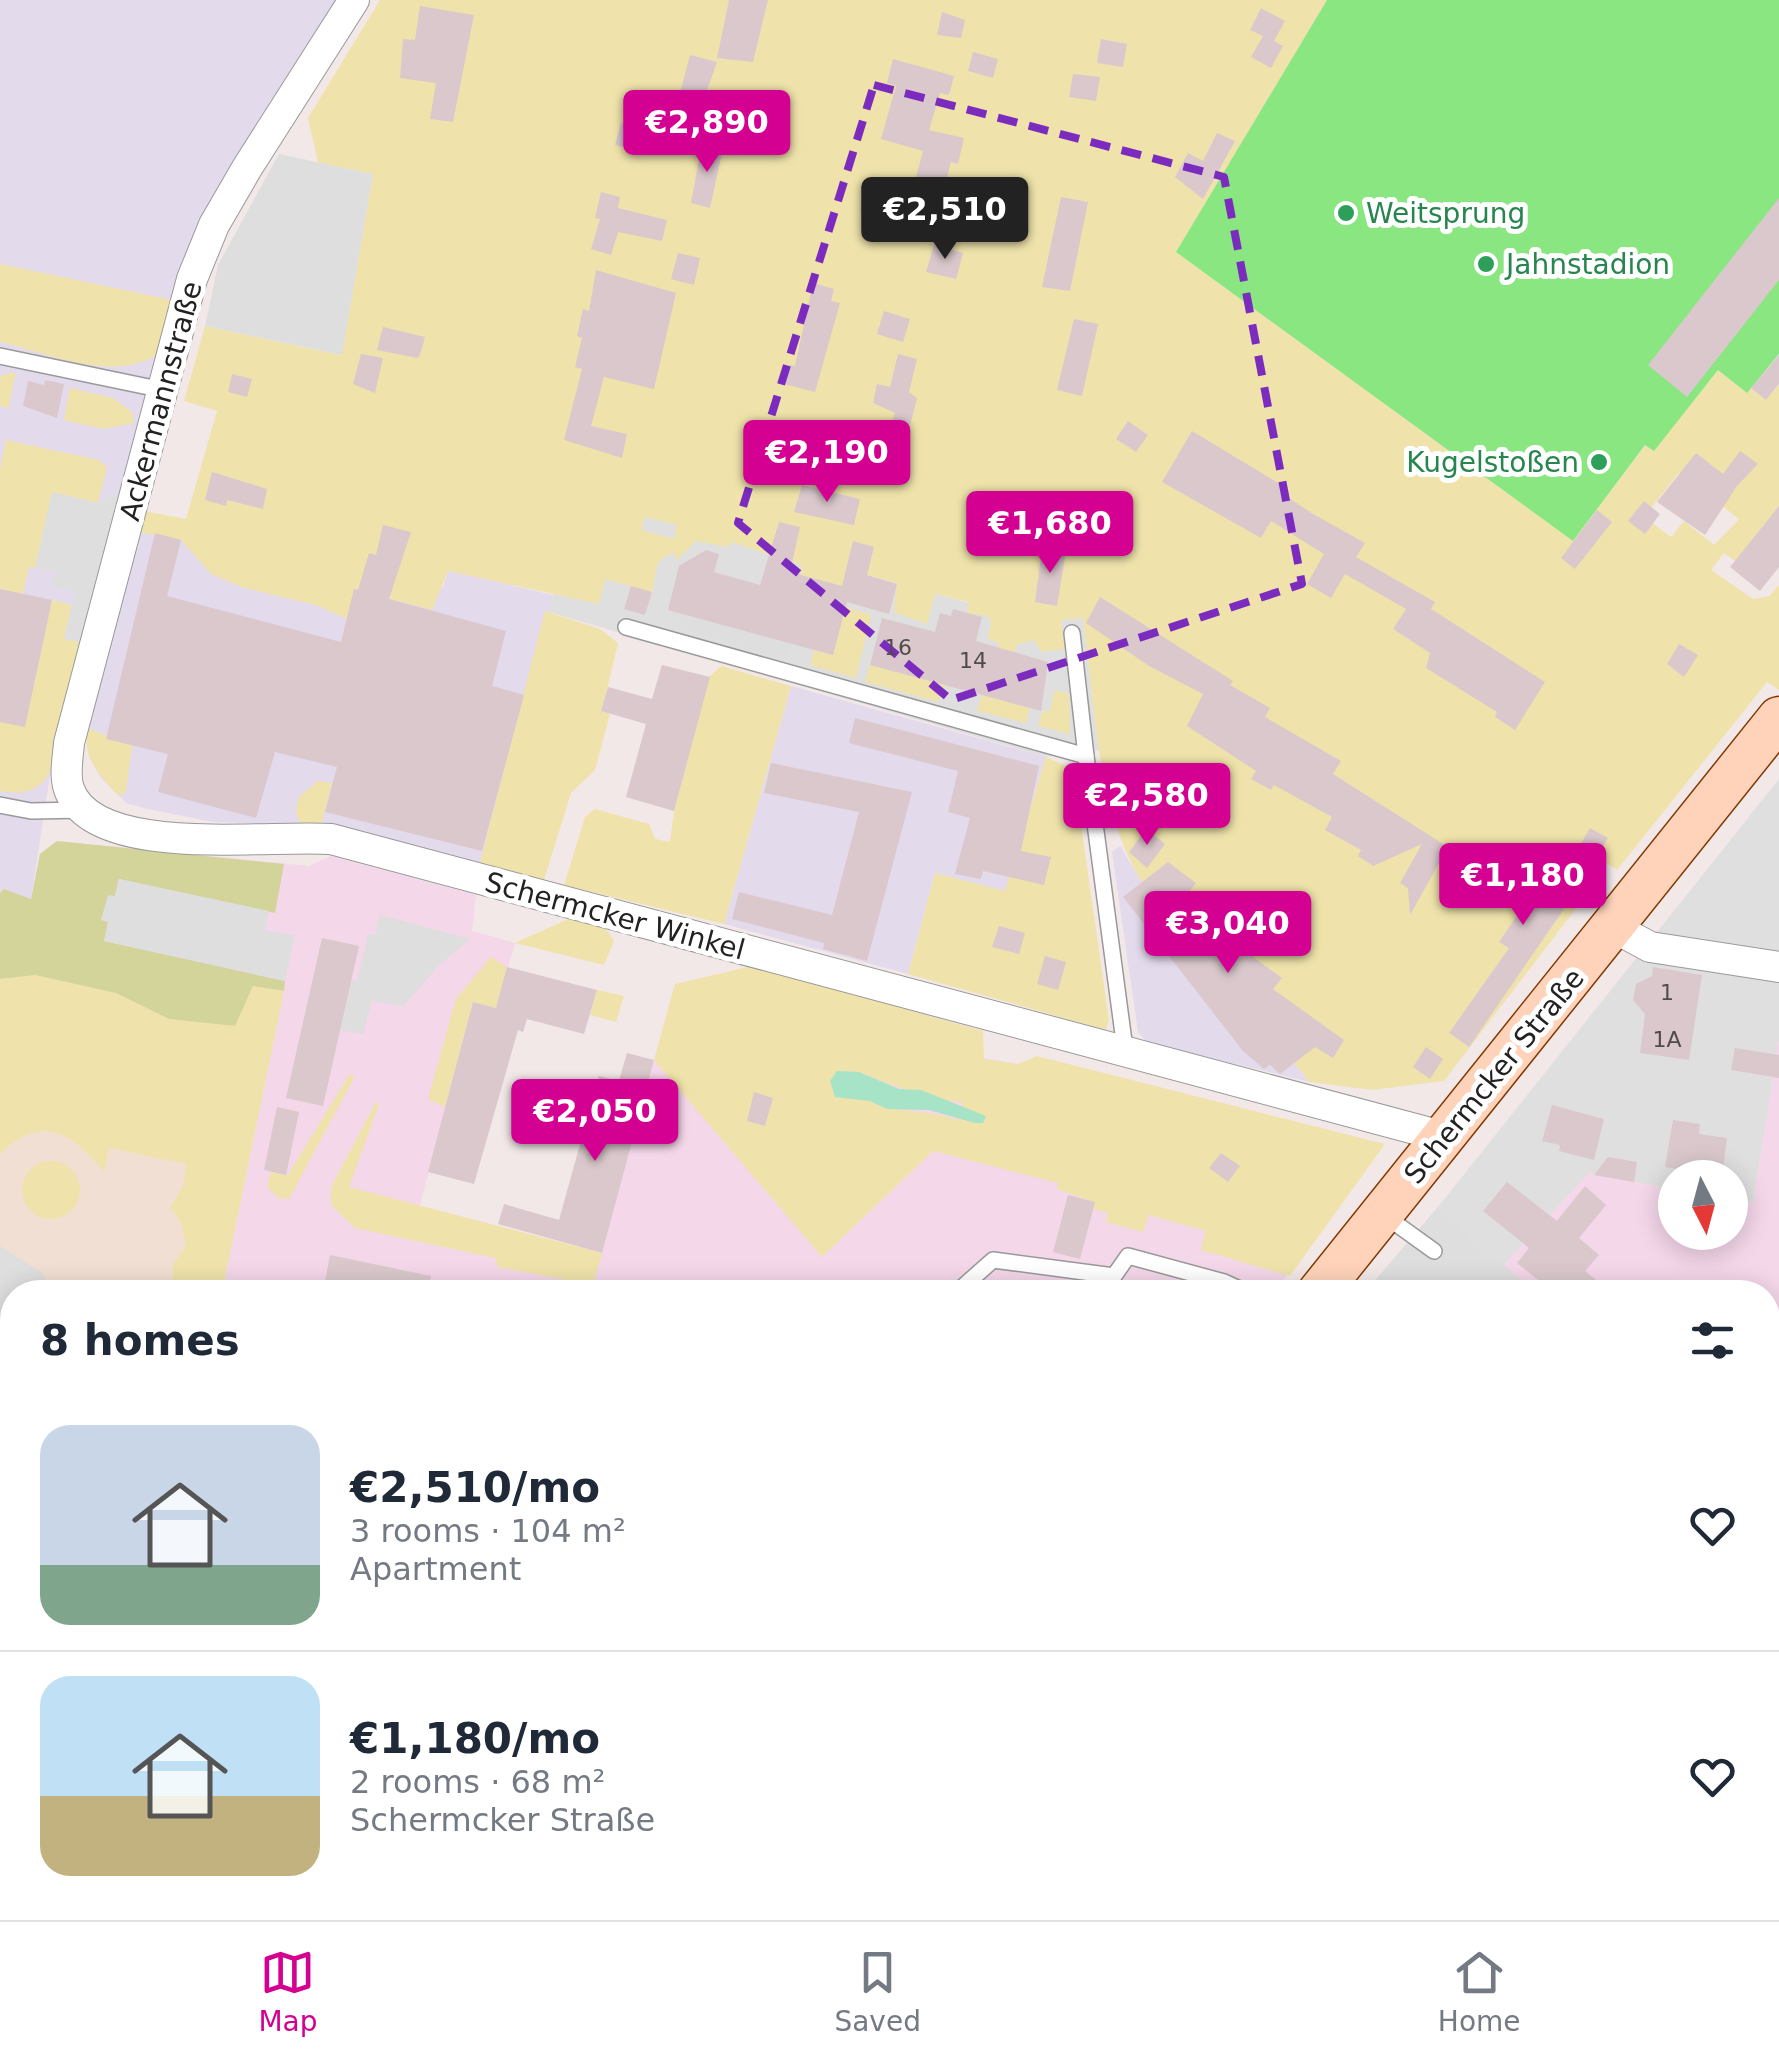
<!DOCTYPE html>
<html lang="en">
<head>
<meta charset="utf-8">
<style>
	:root { --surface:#fff; --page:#f2f2f3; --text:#1f2937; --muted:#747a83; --line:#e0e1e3; --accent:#d40091 }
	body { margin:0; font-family:"DejaVu Sans",sans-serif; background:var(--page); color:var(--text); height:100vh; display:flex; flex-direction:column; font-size:38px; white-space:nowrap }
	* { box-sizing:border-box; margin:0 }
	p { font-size:32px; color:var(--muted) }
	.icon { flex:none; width:55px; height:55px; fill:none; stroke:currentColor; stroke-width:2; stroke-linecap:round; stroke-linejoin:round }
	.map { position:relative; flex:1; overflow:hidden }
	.side { position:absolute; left:0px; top:1280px; width:1780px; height:640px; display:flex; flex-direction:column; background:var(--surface); border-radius:40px 40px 0 0; box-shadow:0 5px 25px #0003 }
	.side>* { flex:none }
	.needle { width:65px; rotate:174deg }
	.controls { position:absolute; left:1658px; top:1160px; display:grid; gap:20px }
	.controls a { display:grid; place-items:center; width:90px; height:90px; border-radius:50%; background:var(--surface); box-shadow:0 5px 25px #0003; font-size:50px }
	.price { position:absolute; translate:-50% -85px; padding:0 22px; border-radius:10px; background:var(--accent); color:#fff; font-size:32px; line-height:65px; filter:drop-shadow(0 2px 5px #0008) }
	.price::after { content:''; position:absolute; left:50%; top:60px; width:30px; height:22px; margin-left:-15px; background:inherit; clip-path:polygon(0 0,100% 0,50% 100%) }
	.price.on { background:#222; color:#fff }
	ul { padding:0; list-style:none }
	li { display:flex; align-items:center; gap:30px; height:250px; padding:0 40px }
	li+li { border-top:2px solid var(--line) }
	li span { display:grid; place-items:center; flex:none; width:280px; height:200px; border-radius:30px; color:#555 }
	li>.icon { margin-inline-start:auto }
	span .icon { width:120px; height:120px; fill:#fffc; stroke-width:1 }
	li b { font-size:42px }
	h2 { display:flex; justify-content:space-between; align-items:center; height:120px; padding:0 40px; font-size:42px }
	.menu { display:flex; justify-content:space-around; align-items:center; height:140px; border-top:2px solid var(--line); background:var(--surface); font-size:28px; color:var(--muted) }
	.menu a { display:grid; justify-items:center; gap:5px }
	.menu .on { color:var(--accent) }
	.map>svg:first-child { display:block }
	.residential { fill:#e0dfe0 }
	.commercial { fill:#f4d7e9 }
	.industrial { fill:#e3daec }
	.farmland { fill:#f2dfd3 }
	.grass { fill:#efe3ab; fill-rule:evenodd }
	.forest { fill:#d3d49a }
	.pitch { fill:#89e681 }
	.parking { fill:#dedede }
	.water { fill:#a6e3c7 }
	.building { fill:#dac8cc }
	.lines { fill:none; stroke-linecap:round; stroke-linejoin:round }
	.service-casing { stroke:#999; stroke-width:18 }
	.minor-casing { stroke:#999; stroke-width:32 }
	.tertiary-casing { stroke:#999; stroke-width:40 }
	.secondary-casing { stroke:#823700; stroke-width:45 }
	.service { stroke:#fff; stroke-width:15 }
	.minor { stroke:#fff; stroke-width:30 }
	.tertiary { stroke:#fff; stroke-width:38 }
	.secondary { stroke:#fed3ba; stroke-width:42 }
	.marked { fill:none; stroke:#7b2cbf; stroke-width:8; stroke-dasharray:20 12; stroke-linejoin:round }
	.leisure-dot { fill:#2e9e5b; stroke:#fff; stroke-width:4 }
	.labels { text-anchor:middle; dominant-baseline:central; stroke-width:10; stroke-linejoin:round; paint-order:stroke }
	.number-label { font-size:22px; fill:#504c4c }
	.leisure-label { font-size:28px; fill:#27864d; stroke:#fff; text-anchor:start }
	.street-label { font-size:28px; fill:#222; stroke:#fff }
</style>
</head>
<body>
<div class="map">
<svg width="1779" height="1920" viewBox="0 0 1779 1920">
	<rect width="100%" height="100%" fill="#f2e8e8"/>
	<!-- residential -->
	<g class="residential">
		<polygon points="645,516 970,603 1083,618 1101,750 1046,757 545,611 553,595"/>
		<polygon points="1779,779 1779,1040 1753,1203 1730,1199 1730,1178 1675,1178 1675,1190 1589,1173 1504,1265 1438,1207"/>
		<polygon points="1768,1539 1779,1541 1779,1920 689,1920 703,1908 1768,1908"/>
	</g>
	<!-- commercial -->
	<g class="commercial">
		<polygon points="57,841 309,866 331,856 476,895 472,931 515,943 496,1008 473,1002 411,1240 496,1258 499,1267 593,1284 675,984 983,1031 983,1058 1018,1064 1310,1245 1274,1292 1162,1292 1123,1283 1112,1292 222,1292 284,991 24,936 40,854"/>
		<polygon points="1779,1040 1779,1541 1768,1539 1768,1292 1367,1290 1438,1207 1504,1265 1589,1173 1675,1190 1675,1232 1730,1232 1730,1199 1753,1203"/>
		<polygon points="0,1688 12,1698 12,1886 0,1897"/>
		<polygon points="224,1908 587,1908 572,1920 230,1920"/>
	</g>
	<!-- industrial -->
	<g class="industrial">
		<polygon points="0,0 343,0 263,121 123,498 51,769 31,899 0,932"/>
		<polygon points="144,511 443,587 448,570 553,595 480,867 302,825 213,822 148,809 126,803 101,778 89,757 87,728"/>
		<polygon points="791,686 1046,757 1005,892 935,873 908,974 724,924"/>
		<polygon points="1120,846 1142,882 1310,1082 1148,1043 1138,1032 1112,852"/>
	</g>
	<!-- farmland -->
	<polygon class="farmland" points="0,932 284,991 222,1292 12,1292 12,1619 0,1610"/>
	<!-- grass -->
	<g class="grass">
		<path d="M 380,0 L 1327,0 L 1176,252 L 1573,541 L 1646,444 L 1654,450 L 1718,370 L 1747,393 L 1751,388 L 1766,400 L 1779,385 L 1779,506 L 1735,561 L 1724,553 L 1711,570 L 1753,599 L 1770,596 L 1779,585 L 1779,690 L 1767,682 L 1617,870 L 1602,860 L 1587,894 L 1444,1081 L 1372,1090 L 1310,1082 L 1142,882 C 1096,807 1095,705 1083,618 L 1061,620 L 1065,649 L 1041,652 L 1034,640 L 1016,645 L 1015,653 L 998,649 L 999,643 L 988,639 L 991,622 L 988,616 L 967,613 L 969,602 L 935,594 L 927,624 L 894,612 L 897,583 L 852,571 L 846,607 L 871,615 L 856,678 L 810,665 L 814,650 L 833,654 L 845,608 L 801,595 L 801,565 L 732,542 L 728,547 L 696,541 L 676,561 L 675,553 C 652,557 657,576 652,592 L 605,579 L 599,604 L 448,571 L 432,610 L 354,589 L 347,619 L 316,605 L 244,588 L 211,574 L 181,540 L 139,532 L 144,511 L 186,519 L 217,411 L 184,401 L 205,326 L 341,355 L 373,174 L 318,163 L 308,118 ZM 1679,473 L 1739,519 L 1714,545 L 1684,521 L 1671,537 L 1644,517 ZM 645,517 L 677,525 L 674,539 L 641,530 Z"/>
		<path d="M 0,264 L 177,301 L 164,350 C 119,386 51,354 0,342 Z"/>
		<polygon points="8,373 16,373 8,409 0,405 0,377"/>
		<polygon points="70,388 113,398 132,412 134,423 103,429 64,420"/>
		<polygon points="6,440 99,460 107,467 98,503 52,493 35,568 29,567 23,594 2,589 0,594 0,469"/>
		<path d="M 52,600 L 72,605 L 64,638 L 85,643 L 51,769 C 40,792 24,795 0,791 L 0,722 L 25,726 Z"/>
		<polygon points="545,611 600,629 618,643 602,711 610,714 595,770 571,793 544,880 480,862"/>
		<polygon points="870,665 946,685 938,702 865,682"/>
		<polygon points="721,666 791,686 724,924 564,885 585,817 595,809 649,824 655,839 670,842 674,811 709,677"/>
		<polygon points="1055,690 1069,694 1070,734 1038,726 1042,711 1049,712"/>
		<polygon points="982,695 1030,708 1026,723 977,711"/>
		<path d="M 87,728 L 132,745 L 126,792 L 119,796 C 100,777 82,757 87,728 Z"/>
		<polygon points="1046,757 1073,769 1109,1020 1106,1030 908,974 935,873 1005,891"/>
		<polygon points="318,781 332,783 321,826 302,825 296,815 298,798"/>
		<path d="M 575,916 C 593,921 605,923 614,941 L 604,965 L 515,943 Z"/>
		<polygon points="491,957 507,967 496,1008 473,1002 445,1107 428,1099 456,999"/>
		<path d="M 752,966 L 983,1031 L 984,1059 L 1018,1064 L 1037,1056 L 1385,1144 L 1290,1276 L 1201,1250 L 1206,1231 L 1149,1215 L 1143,1232 L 1106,1222 L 1108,1213 L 1093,1209 L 1094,1202 L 1057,1189 L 1058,1183 L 933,1151 L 822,1257 L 654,1060 L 675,984 ZM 860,1072 C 893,1087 927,1097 963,1103 L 957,1120 C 928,1109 897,1114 870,1101 Z"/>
		<path d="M 35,975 L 116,993 L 169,1019 L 234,1026 L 253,986 L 284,991 L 222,1292 L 173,1292 L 173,1264 L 186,1246 L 181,1222 L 170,1208 L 183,1186 L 187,1164 L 109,1148 L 104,1172 C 72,1133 42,1113 0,1154 L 0,979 Z"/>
		<polygon points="597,990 624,996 616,1022 590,1015"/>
		<polygon points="349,1075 355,1076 289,1199 279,1198 267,1187 271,1172 288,1175"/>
		<polygon points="376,1102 379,1104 349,1187 602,1253 593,1285 498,1267 495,1258 355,1228 331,1205 331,1187"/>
		<circle cx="51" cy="1190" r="29"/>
		<polygon points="0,1541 12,1544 12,1619 0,1610"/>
		<polygon points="45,1908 131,1908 116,1920 42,1920 40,1912"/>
	</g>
	<!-- forest -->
	<polygon class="forest" points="57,841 284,864 275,913 119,879 104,941 285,981 284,991 253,986 235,1026 169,1019 116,993 35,975 0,979 0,893 4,889 31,899 40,854"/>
	<!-- pitch -->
	<polygon class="pitch" points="1327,0 1779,0 1779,354 1747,393 1718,370 1654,451 1645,445 1573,541 1176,252"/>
	<!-- parking -->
	<g class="parking">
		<polygon points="279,154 373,174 342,355 205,326 218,265"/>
		<polygon points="52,492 104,504 107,496 123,498 85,643 64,639 75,592 52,587 55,572 35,568"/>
		<polygon points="676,612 792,644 787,660 671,626"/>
		<polygon points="119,879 269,911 265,930 295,935 285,981 104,941 108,922 101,920 108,895 115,896"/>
		<polygon points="380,915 470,939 437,967 403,1007 372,1000 363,1034 340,1030 351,980 357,981 368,934 375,935"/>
		<polygon points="1438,1207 1535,1292 1367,1290"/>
		<polygon points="0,1246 42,1273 52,1292 12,1292 12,1314 0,1311"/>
	</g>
	<!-- water -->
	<polygon class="water" points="837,1071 859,1072 899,1089 921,1090 986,1116 983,1123 975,1123 929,1110 887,1109 870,1101 835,1097 830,1081"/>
	<!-- building -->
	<g class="building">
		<polygon points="729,0 768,0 753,62 717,58"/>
		<polygon points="420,6 474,15 453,122 430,119 436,83 400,78 403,39 415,40"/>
		<polygon points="1261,8 1285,21 1274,41 1283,46 1271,68 1251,57 1263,36 1250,30"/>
		<polygon points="942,12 965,20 961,38 937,35"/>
		<polygon points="1101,39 1127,44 1123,67 1097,63"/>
		<polygon points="973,52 998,59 993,78 968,71"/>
		<polygon points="690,55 717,62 693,130 664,122 670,99 678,101"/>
		<polygon points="893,59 954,76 949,95 940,93 929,130 964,138 958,164 951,162 944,189 914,185 923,151 881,139 896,86 887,83"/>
		<polygon points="1073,74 1100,77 1096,101 1069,97"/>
		<polygon points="621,123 643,128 637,151 615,145"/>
		<polygon points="1217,133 1235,141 1203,199 1175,177 1188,153 1203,161"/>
		<polygon points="702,143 723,148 710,208 691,203"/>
		<polygon points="868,183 890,190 883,216 860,210"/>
		<polygon points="601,192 620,197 618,208 667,220 662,241 618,232 611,255 591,249 600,219 595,218"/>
		<polygon points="1061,197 1088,202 1070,291 1042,287"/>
		<polygon points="1779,198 1779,280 1687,397 1648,365"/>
		<polygon points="934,245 963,253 956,279 926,272"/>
		<polygon points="678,253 700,258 694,285 671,279"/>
		<polygon points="596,270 676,293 654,389 604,377 591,426 627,434 622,458 564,440 582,369 575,367 582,338 577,336 583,309 589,311"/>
		<polygon points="813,283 834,289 831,301 840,303 815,392 784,384 789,365 795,366"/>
		<polygon points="884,311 910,319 903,342 877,334"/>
		<polygon points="1074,319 1098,324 1082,396 1057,390"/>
		<polygon points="383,327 425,337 420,355 418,358 377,350"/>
		<polygon points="361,354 383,358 375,393 353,384"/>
		<polygon points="898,354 917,359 909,392 917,398 895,485 875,479 895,413 873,403 877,384 890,387"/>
		<polygon points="1779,355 1779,384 1766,400 1751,388"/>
		<polygon points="232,374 252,379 247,397 228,392"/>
		<polygon points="45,380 64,384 57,418 23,406 28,381 44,385"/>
		<polygon points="1128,421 1148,435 1136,452 1116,439"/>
		<polygon points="1192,431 1283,486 1280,492 1313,514 1365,543 1356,557 1435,602 1431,609 1545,682 1515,730 1495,717 1497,712 1426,668 1430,653 1393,629 1406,609 1345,574 1331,598 1307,584 1324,554 1271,521 1261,538 1162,482"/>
		<polygon points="1740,451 1758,464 1737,486 1705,535 1657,502 1696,453 1723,474"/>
		<polygon points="212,472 267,489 263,509 227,500 226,506 205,500"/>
		<polygon points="802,485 860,499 854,525 794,512"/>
		<polygon points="1644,501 1660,514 1645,534 1628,521"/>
		<polygon points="1779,506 1779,567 1760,591 1730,567"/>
		<polygon points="1597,510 1612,522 1575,569 1561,558"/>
		<polygon points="779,522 800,527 790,572 842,586 853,541 874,547 867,575 897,584 889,614 847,602 833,655 668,610 679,566 706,550 719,554 714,572 760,585"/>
		<polygon points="383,525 411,532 389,599 506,631 492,686 524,695 482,851 325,812 337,767 275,752 256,818 158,792 168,754 106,739 155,533 181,540 167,596 341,642 354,589 358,590 369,553 376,555"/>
		<polygon points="1042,548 1066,551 1057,606 1035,602"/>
		<polygon points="631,586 652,592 645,615 624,609"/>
		<polygon points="0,589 52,600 25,727 0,722"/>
		<polygon points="1100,597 1233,681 1230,685 1270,708 1265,717 1341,761 1333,774 1448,847 1410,915 1408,888 1400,883 1422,844 1373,866 1358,856 1361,850 1325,830 1332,817 1274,785 1271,790 1251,779 1256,771 1187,726 1203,694 1149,666 1086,623"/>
		<polygon points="953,609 982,617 976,641 1048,662 1041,711 870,665 882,618 935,632 940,613 951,616"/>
		<polygon points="1679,644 1698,655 1684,677 1667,664"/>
		<polygon points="662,665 710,677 674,811 626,797 646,724 601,711 608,687 652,699"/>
		<polygon points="855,718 1039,766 1021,851 1051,857 1044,885 983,871 981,879 955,874 970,818 948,812 958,771 849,743"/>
		<polygon points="771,763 912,792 867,961 823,949 824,943 732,919 739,892 832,915 859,812 764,793"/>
		<polygon points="1590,828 1608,838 1597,858 1579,847"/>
		<polygon points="1146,829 1165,844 1147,868 1129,852"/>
		<polygon points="1521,843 1552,863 1564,843 1589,859 1560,906 1564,909 1469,1047 1449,1033 1509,948 1499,942 1532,893 1502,874"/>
		<polygon points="1168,862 1196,883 1183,899 1218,923 1215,929 1282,978 1273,989 1344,1040 1333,1058 1315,1047 1280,1074 1270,1065 1264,1069 1243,1051 1123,897"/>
		<polygon points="999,926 1025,933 1019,954 992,947"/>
		<polygon points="322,938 359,946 323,1106 286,1098"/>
		<polygon points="1045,956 1066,962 1058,990 1037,984"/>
		<polygon points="507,967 597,990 584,1034 527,1019 523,1032 518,1030 474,1184 428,1172 473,1002 496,1008"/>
		<polygon points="1653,967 1702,975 1689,1060 1640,1053 1645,1014 1633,1000 1636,984 1652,976"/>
		<polygon points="1426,1047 1443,1059 1430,1079 1413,1067"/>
		<polygon points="1735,1048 1779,1055 1779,1078 1731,1070"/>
		<polygon points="627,1053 654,1060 602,1253 498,1224 504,1204 559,1220 599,1076 619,1081"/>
		<polygon points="754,1092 773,1098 765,1126 747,1121"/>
		<polygon points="1552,1105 1604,1119 1594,1160 1559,1151 1560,1145 1542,1141"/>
		<polygon points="277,1107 299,1112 286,1175 264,1170"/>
		<polygon points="1673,1120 1700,1124 1699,1134 1727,1138 1722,1176 1665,1167"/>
		<polygon points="1221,1153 1240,1166 1228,1182 1209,1168"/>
		<polygon points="1608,1157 1637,1162 1634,1182 1594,1175"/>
		<polygon points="1507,1182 1557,1221 1585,1186 1606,1205 1579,1238 1599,1255 1585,1271 1611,1292 1553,1292 1517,1263 1529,1248 1483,1211"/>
		<polygon points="1068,1195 1095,1202 1080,1259 1053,1252"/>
		<polygon points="330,1255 431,1276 428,1292 323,1292"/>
	</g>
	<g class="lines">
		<!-- service casing -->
		<g class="service-casing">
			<g id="service">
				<polyline points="0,356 163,390"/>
				<polyline points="626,627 1086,756 1125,1049"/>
				<polyline points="1072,633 1086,756"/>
				<polyline points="0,805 31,811 85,810"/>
				<polyline points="1384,1215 1434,1251"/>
				<polyline points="957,1292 993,1260 1114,1276 1128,1256 1224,1282 1246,1292"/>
			</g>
		</g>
		<!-- minor casing -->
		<g class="minor-casing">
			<g id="minor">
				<path d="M 354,0 L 247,168 L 214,225 L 192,279 L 69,743 C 68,757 64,775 69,789 C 93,860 270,834 331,839 L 1445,1137"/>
				<polyline points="1613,927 1650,947 1779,967"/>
				<polyline points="1768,1558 1779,1560"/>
				<polyline points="12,1920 26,1908"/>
				<polyline points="1504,1920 1506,1908"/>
			</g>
		</g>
		<!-- tertiary casing -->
		<g class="tertiary-casing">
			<g id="tertiary">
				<polyline points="0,1646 12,1657"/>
				<polyline points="192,1908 198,1920"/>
			</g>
		</g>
		<!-- secondary casing -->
		<g class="secondary-casing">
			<g id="secondary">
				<polyline points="1319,1292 1779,718"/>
				<polyline points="624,1920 638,1908"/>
			</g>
		</g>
		<!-- service -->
		<use href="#service" class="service"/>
		<!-- minor -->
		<use href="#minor" class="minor"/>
		<!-- tertiary -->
		<use href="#tertiary" class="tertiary"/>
		<!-- secondary -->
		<use href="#secondary" class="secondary"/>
	</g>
	<!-- marked area -->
	<path class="marked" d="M 874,85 L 1224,177 L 1302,584 L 951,700 L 738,523 Z"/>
	<!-- markers -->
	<g class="leisure-dot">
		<circle cx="1346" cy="213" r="10"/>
		<circle cx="1486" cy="264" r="10"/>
		<circle cx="1599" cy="462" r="10"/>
	</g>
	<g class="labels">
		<!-- number labels -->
		<g class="number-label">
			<text x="898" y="647">16</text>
			<text x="973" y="660">14</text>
			<text x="1667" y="992">1</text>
			<text x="1667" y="1039">1A</text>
		</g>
		<!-- leisure labels -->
		<g class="leisure-label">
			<text x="1366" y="213">Weitsprung</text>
			<text x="1506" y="264">Jahnstadion</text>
			<text x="1579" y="462" text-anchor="end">Kugelstoßen</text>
		</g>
		<!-- street labels -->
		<g class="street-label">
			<text transform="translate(161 401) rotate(-75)">Ackermannstraße</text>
			<text transform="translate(615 916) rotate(15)">Schermcker Winkel</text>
			<text transform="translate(1494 1076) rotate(-51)">Schermcker Straße</text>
		</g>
	</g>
</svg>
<div class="controls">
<a><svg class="needle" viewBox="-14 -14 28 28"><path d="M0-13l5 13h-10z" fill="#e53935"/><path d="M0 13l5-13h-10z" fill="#747a83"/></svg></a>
</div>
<b class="price" style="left:707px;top:175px">€2,890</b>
<b class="price on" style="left:945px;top:262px">€2,510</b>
<b class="price" style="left:827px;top:505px">€2,190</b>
<b class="price" style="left:1050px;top:576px">€1,680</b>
<b class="price" style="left:1147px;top:848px">€2,580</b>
<b class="price" style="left:1523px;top:928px">€1,180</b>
<b class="price" style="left:1228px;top:976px">€3,040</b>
<b class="price" style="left:595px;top:1164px">€2,050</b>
<section class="side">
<h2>8 homes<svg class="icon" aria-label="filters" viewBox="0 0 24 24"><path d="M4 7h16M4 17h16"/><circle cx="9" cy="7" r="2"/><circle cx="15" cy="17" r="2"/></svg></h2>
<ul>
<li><span style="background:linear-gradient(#c9d6e8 70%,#7fa58c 0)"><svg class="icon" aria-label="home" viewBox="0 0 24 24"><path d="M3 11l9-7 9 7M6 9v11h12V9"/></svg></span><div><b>€2,510/mo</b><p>3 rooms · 104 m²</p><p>Apartment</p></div><svg class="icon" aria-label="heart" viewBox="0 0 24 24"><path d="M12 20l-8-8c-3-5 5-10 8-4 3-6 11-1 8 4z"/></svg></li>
<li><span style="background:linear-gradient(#bfe0f5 60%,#c2b280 0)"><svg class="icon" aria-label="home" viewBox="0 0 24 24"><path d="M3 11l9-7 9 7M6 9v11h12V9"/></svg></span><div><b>€1,180/mo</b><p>2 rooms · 68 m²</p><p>Schermcker Straße</p></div><svg class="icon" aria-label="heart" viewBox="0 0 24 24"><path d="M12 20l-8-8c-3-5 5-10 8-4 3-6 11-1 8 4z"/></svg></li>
</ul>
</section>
</div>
<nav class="menu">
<a class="on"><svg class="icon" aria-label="map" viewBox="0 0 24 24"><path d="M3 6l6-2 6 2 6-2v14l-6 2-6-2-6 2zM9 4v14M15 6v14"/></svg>Map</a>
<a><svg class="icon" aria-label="saved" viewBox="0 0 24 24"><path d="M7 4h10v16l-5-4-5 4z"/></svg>Saved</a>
<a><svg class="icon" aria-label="home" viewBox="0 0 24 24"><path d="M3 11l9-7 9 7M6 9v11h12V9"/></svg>Home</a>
</nav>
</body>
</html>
